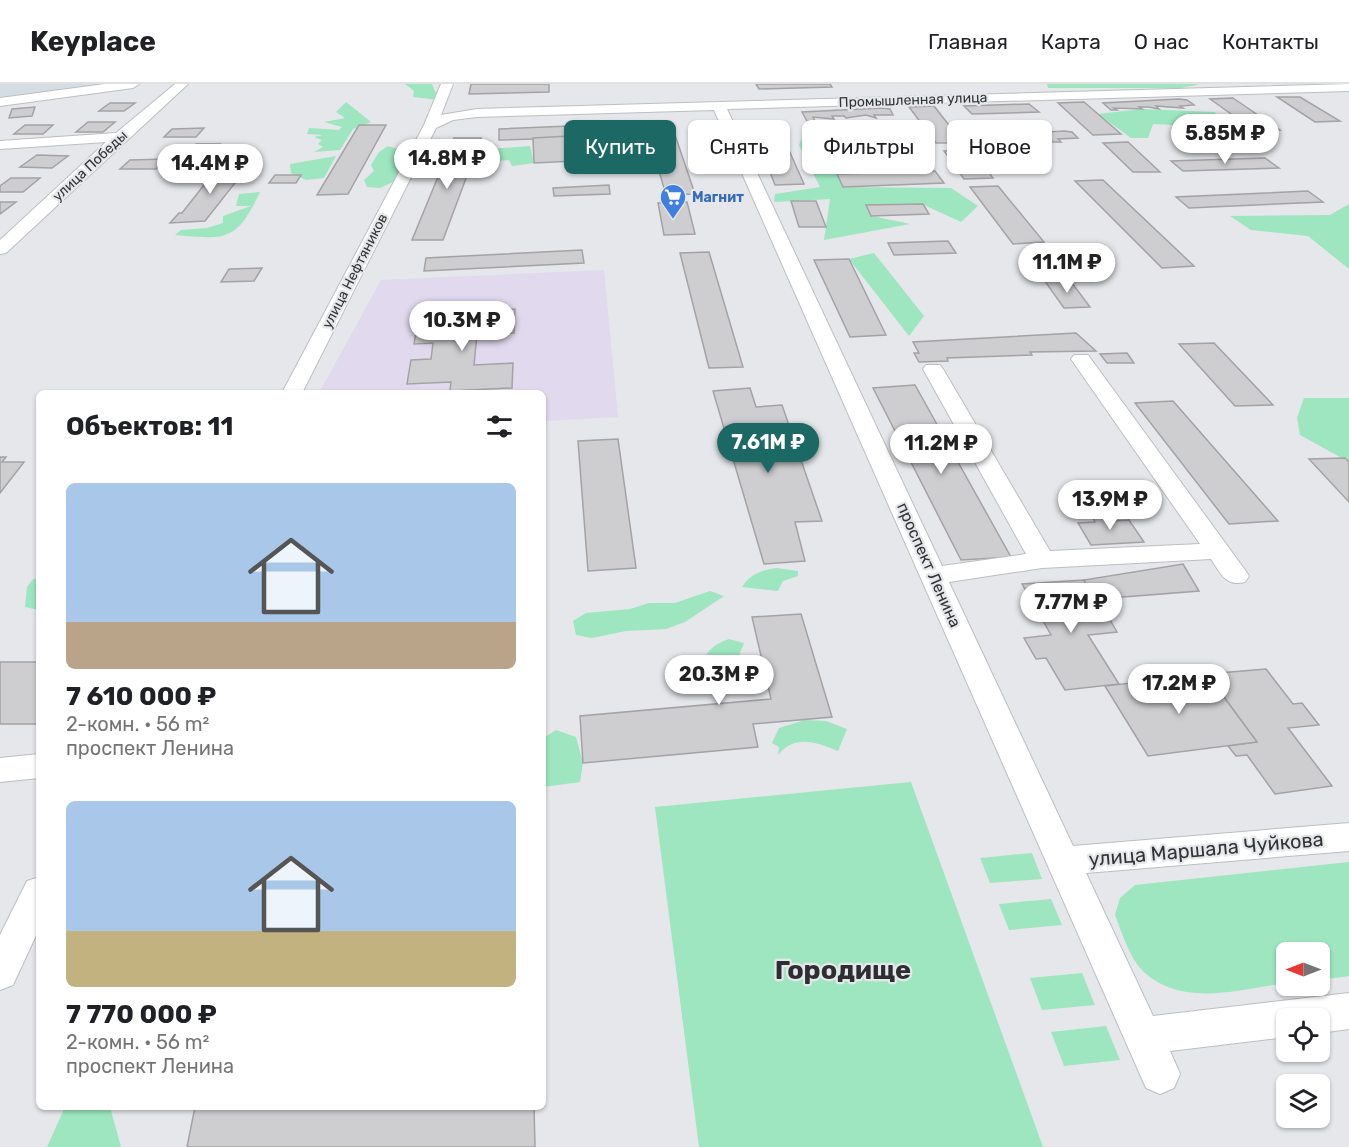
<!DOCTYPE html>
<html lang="ru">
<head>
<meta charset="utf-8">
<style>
	:root { --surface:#fff; --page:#f2f2f2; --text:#202124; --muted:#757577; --line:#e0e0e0; --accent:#1c6865 }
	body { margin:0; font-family:Rubik,sans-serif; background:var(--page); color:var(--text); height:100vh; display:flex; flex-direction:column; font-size:22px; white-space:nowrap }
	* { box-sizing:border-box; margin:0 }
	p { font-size:20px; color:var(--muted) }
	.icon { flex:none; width:33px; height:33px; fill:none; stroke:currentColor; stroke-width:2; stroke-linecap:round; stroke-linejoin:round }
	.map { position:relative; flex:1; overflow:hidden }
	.details { position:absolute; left:36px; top:306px; width:510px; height:720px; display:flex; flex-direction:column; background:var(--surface); border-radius:9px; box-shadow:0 2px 4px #0004 }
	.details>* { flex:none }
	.hud { position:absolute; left:564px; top:36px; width:570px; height:54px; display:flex; gap:12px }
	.needle { width:39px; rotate:270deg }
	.fabs { position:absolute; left:1276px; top:858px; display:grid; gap:12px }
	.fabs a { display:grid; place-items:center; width:54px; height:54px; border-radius:9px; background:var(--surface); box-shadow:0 2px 4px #0004; font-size:30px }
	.price { position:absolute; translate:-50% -51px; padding:0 14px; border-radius:21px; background:#fff; color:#222; font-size:20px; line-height:39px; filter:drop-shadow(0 2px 3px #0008) }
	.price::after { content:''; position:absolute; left:50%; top:36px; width:18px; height:14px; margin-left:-9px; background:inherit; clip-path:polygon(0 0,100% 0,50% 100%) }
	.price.active { background:var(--accent); color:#fff }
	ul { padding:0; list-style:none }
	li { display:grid; align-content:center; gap:12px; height:318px; padding:0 30px }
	li span { display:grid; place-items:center; height:186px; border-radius:9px; color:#555 }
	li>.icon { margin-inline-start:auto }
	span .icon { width:108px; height:108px; fill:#fffc; stroke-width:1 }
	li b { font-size:26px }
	h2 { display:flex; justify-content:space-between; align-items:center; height:72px; padding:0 30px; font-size:26px }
	.chip { padding:0 21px; border-radius:9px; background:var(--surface); box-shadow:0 2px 4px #0004; font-size:21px; line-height:54px }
	.chip.active { background:var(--accent); color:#fff }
	header { display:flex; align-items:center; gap:36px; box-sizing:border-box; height:84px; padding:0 30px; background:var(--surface); border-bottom:2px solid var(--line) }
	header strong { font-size:28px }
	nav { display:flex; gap:33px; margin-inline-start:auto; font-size:21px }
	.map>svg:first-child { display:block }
	.built { fill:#d4dce4 }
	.education { fill:#e1d9ee }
	.green { fill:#9de6bf }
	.building { fill:#cecdd0; stroke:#a4a2a5; stroke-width:1.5 }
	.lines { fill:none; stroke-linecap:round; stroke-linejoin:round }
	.minor-casing { stroke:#bcbfc1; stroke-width:2 }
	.minor { fill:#fff; fill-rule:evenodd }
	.labels { text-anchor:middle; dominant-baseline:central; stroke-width:4.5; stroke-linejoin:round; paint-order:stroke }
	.far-street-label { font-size:14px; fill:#333435; stroke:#e5e7ea }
	.far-shop-label { font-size:14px; font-weight:bold; fill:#366cbe; stroke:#e5e7ea; text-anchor:start }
	.street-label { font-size:16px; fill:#333435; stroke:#e5e7ea }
	.near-street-label { font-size:20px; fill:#333435; stroke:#e5e7ea }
	.near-district-label { font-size:27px; font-weight:bold; fill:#2c2e30; stroke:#e5e7ea }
</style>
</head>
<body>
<header>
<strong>Keyplace</strong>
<nav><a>Главная</a><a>Карта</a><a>О нас</a><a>Контакты</a></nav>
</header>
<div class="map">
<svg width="1349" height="1063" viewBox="0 0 1349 1063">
	<rect width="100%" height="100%" fill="#e5e7ea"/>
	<!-- built -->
	<polygon class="built" points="0,0 113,0 0,14"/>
	<!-- education -->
	<polygon class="education" points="604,186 618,333 543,337 543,309 319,309 381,196"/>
	<!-- green -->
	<g class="green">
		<polygon points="405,0 432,0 439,16 413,13 414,7"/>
		<polygon points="1047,0 1201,0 1181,4 1048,4"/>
		<polygon points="346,18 371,38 353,45 340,66 314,68 323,63 318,60 322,56 314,53 323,51 307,50 309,44 339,46 342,43 324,38 345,34 336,28"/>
		<polygon points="1142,25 1214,28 1237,44 1153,40 1148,54 1131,54 1098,30"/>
		<polygon points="804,49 873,84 837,90 843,103 951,104 978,122 961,138 922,120 872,132 910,140 824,156 830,115 774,118 775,110 820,103 799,61"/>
		<polygon points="388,62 404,67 395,97 380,104 367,103 364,96 374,87 371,81 379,68"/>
		<polygon points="530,62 534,79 512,82 509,76 484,78 490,65"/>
		<polygon points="336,72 324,94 306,96 291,89 290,80"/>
		<path d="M 260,108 C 237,156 228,156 175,151 L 181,146 L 207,144 L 223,139 L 223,132 L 251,122 L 236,122 L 239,110 Z"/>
		<polygon points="1349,120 1349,185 1308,152 1251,146 1230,132 1330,131"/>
		<polygon points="874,169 924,232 909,252 849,175"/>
		<polygon points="1304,314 1349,314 1349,378 1300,351 1297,334"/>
		<path d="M 776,484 L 798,487 L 798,492 L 783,497 L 778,507 L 742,503 C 751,489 761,487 776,484 Z"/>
		<polygon points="33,495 39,495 39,526 25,523 27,503"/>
		<polygon points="710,507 724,512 685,538 666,545 626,547 592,554 576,551 573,537 586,529 630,525 649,519 675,519"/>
		<path d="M 729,555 L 744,559 L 736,579 L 720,578 L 710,587 L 700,587 C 704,569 712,561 729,555 Z"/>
		<path d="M 805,636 L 826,637 L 847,645 L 838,667 C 816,658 795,650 778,671 L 779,663 L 772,659 L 779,644 Z"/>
		<polygon points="556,646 576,653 583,679 580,698 543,703 543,654"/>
		<polygon points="911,698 1043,1063 699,1063 655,723"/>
		<polygon points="1032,769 1042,795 990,799 980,774"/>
		<path d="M 1349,778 L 1349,892 L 1320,896 L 1320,868 L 1287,868 L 1287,899 C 1241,905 1183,924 1144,888 C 1130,875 1122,849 1115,831 L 1120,814 L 1135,801 Z"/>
		<polygon points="1051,815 1062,841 1009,846 999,820"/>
		<polygon points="1082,889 1095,921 1042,926 1030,894"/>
		<polygon points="1106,942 1120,976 1064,982 1051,948"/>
		<polygon points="65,1023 110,1023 121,1063 47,1063"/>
	</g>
	<!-- building -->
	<g class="building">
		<polygon points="471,0 549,0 549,8 469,10"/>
		<polygon points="756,0 830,0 832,3 759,5"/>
		<polygon points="1277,13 1300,13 1340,37 1315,38"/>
		<polygon points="1233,14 1280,46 1255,47 1210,15"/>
		<polygon points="1179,15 1187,16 1194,21 1180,22 1183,24 1156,22 1159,25 1149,23 1139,23 1142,25 1114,24 1117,26 1111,26 1103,19"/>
		<polygon points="1084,18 1098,30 1121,50 1093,51 1058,19"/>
		<polygon points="110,19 135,19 124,27 99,27"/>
		<polygon points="1029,20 1039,28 972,30 964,22"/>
		<polygon points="934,22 963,59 936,59 909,23"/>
		<polygon points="35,23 32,32 9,34 12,25"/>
		<polygon points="882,24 890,25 893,31 874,31 876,34 866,31 846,34 844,32 832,32 834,35 813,33 815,37 807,37 802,28"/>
		<polygon points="88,38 115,38 103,48 76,48"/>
		<polygon points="25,41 53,41 43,50 14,50"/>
		<polygon points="359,41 386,41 348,110 317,111"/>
		<polygon points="569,42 569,44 600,42 603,53 499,56 499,45"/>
		<polygon points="672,42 695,110 666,111 646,43"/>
		<polygon points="204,44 196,53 164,53 172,45"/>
		<polygon points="780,46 804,100 775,101 754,47"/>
		<polygon points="1064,47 1072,48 1078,54 1058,55 1061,58 1053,58 1050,55 1037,55 1040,58 1015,56 1017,59 995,57 998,61 990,62 982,52"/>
		<polygon points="569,52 574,77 534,79 533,54"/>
		<polygon points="454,54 481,54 443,156 412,156"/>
		<polygon points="1128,58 1160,88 1133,88 1103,59"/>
		<polygon points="196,60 220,60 210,71 185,72"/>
		<polygon points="972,66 993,94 964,95 944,67"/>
		<polygon points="37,71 68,72 52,84 20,83"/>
		<polygon points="1265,74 1279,84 1183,87 1171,77"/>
		<polygon points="165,75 156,85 120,85 130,76"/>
		<polygon points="218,83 246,85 205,137 170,139 179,129 182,129"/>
		<polygon points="935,87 944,99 843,103 837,90"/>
		<polygon points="275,91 301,91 296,99 269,99"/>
		<polygon points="11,94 40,94 23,108 0,108 0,102"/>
		<polygon points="1103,96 1194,182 1162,184 1075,97"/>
		<polygon points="609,101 610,110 554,112 553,104"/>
		<polygon points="998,102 1044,158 1013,160 970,103"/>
		<polygon points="1308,107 1323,118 1189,124 1176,113"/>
		<polygon points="791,117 816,117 826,143 799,143"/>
		<polygon points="0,118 16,118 0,130"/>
		<polygon points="687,118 695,150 664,151 658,119"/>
		<polygon points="923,120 929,130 871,132 866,121"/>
		<polygon points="948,157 956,169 894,171 888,159"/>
		<polygon points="582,166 584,179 424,187 426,174"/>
		<polygon points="709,168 743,283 709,284 680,169"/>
		<polygon points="849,175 886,251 850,253 814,176"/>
		<polygon points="262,184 254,197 221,198 229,185"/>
		<polygon points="1069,195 1090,223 1064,224 1044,196"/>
		<polygon points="515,225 514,249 477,250 474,281 513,279 512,304 450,307 451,298 407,300 411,276 431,275 433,259 414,260 418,237 459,236 460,227"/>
		<polygon points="1076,249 1096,267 1030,268 1032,271 947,274 948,277 919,278 914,269 919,269 913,258"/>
		<polygon points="1214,259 1273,321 1235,322 1179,260"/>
		<polygon points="1127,269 1134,279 1107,279 1100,270"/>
		<polygon points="915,301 1011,473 961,476 873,304"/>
		<polygon points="750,304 756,323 782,321 822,437 795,438 805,477 764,480 713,307"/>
		<polygon points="1173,317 1278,437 1229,440 1135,319"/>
		<polygon points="618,355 636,484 588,487 578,357"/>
		<polygon points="0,373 6,373 2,378 24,378 0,409"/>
		<polygon points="1345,374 1349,378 1349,418 1309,375"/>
		<polygon points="1107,429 1112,437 1129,436 1144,458 1091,461 1078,439 1095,438 1091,430"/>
		<polygon points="1183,480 1199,507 1098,515 1098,532 1084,496"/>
		<polygon points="1084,496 1098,532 1098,515 1117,548 1088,551 1119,600 1065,606 1046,574 1036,575 1024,554 1051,551 1022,500"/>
		<polygon points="801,530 832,633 753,640 758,663 583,679 580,632 771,615 752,533"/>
		<rect x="0" y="578" width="39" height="62"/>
		<polygon points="1266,585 1293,620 1302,619 1319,641 1288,644 1332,702 1275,710 1247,671 1236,672 1228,662 1257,658 1207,590"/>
		<polygon points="1207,590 1257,658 1148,672 1105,602"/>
		<polygon points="195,1023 534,1023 535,1063 187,1063"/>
	</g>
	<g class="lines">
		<!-- minor casing -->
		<g class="minor-casing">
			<g id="minor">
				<polygon points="105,0 139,0 133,4 0,22 0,14"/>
				<polygon points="175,0 188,0 6,169 0,170 0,156 106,58 0,65 0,57 116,49"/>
				<path d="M 441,0 L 453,0 L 441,31 L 477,25 L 1349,0 L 1349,7 L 727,25 L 942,482 L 1026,470 L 923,285 L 926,281 L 940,281 L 943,285 L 1050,467 L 1200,460 L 1071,275 L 1074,271 L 1088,271 L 1245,486 L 1249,492 L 1245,498 C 1226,503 1221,490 1211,475 L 1042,484 L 949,498 L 1073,762 L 1349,739 L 1349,767 L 1086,789 L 1153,932 L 1349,909 L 1349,945 L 1320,949 L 1320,934 L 1287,934 L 1287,953 L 1170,967 L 1180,990 L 1174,1004 L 1160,1010 L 1146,1004 L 714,26 L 477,33 L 453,36 L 436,44 L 302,309 L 282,309 L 424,41 Z"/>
				<polygon points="39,670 39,694 0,698 0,674"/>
				<polygon points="39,793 39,845 13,901 0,906 0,851 27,797"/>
			</g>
		</g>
		<!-- minor -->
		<use href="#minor" class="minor"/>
	</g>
	<!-- icons -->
	<defs>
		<g id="supermarket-pin" transform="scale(1.35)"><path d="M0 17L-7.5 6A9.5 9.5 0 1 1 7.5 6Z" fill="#3f7fe0" stroke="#e5e7ea"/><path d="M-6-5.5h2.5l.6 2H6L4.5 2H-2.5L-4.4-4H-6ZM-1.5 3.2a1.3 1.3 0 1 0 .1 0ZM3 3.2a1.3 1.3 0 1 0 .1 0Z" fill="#fff"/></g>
	</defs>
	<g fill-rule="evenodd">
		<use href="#supermarket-pin" x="673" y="113"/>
	</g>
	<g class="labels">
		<!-- far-street labels -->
		<g class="far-street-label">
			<text transform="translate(913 16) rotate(-2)">Промышленная улица</text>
			<text transform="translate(90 82) rotate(-43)">улица Победы</text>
			<text transform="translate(355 187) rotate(-63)">улица Нефтяников</text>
		</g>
		<!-- far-shop labels -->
		<g class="far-shop-label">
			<text x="692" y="113">Магнит</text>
		</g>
		<!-- street labels -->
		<g class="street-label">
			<text transform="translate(929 481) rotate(66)">проспект Ленина</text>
		</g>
		<!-- near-street labels -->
		<g class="near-street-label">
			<text transform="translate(1206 765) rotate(-5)">улица Маршала Чуйкова</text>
		</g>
		<!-- near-district labels -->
		<g class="near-district-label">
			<text x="843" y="886">Городище</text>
		</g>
	</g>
</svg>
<div class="fabs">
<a><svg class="needle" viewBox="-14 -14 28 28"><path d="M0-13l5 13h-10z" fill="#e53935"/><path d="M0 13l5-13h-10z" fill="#757577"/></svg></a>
<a><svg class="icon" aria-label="locate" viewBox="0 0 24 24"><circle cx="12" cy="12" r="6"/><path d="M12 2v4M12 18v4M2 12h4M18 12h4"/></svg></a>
<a><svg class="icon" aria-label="layers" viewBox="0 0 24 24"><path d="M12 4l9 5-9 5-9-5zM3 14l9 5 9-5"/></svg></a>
</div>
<b class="price" style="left:1225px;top:81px">5.85M ₽</b>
<b class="price" style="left:447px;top:106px">14.8M ₽</b>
<b class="price" style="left:210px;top:111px">14.4M ₽</b>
<b class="price" style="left:1067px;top:210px">11.1M ₽</b>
<b class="price" style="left:462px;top:268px">10.3M ₽</b>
<b class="price active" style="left:768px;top:390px">7.61M ₽</b>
<b class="price" style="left:941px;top:391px">11.2M ₽</b>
<b class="price" style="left:1110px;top:447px">13.9M ₽</b>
<b class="price" style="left:1071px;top:550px">7.77M ₽</b>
<b class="price" style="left:719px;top:622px">20.3M ₽</b>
<b class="price" style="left:1179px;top:631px">17.2M ₽</b>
<div class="hud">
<a class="chip active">Купить</a>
<a class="chip">Снять</a>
<a class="chip">Фильтры</a>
<a class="chip">Новое</a>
</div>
<section class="details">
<h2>Объектов: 11<svg class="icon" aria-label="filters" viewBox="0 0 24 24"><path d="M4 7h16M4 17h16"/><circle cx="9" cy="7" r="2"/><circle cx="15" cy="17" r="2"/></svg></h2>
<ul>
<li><span style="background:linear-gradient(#a9c7e8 75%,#b9a48a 0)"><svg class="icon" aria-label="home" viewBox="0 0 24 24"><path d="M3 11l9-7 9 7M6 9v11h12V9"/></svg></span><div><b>7 610 000 ₽</b><p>2-комн. · 56 m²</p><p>проспект Ленина</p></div></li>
<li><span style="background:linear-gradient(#a9c7e8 70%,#c2b280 0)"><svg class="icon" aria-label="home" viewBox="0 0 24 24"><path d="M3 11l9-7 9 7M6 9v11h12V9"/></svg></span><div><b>7 770 000 ₽</b><p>2-комн. · 56 m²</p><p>проспект Ленина</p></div></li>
</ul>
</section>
</div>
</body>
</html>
